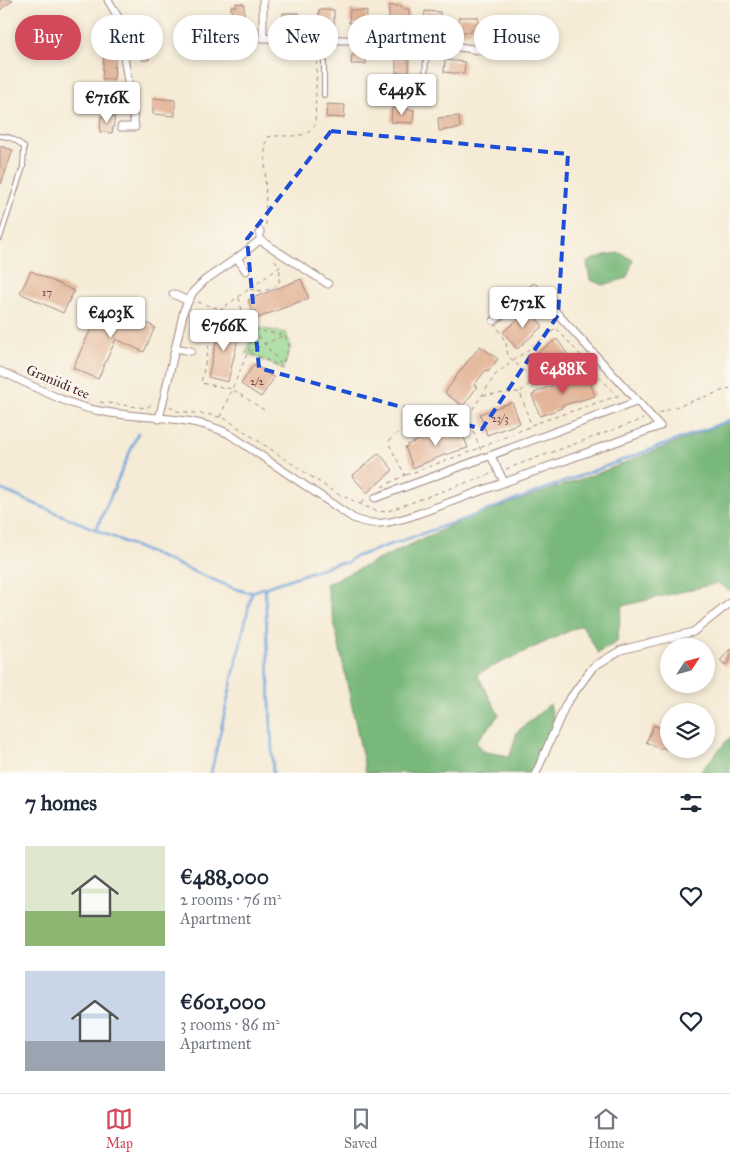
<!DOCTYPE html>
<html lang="en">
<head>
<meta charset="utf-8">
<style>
	:root { --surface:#fff; --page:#f2f2f3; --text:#1f2937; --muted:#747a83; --line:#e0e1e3; --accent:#d1495b }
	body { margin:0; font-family:"IM FELL Great Primer",serif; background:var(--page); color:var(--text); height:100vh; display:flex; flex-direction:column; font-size:19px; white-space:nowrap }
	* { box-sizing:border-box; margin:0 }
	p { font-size:16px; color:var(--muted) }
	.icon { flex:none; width:28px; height:28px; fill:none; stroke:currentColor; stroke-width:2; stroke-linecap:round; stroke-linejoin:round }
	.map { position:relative; height:773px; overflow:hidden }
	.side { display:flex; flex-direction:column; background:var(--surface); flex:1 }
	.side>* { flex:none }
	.top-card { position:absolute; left:15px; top:15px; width:700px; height:45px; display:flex; gap:10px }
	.needle { width:32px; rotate:54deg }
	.tools { position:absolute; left:660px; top:638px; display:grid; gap:10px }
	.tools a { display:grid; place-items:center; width:55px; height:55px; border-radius:50%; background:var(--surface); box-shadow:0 2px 8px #0003; font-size:25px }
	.price { position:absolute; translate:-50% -42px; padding:0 11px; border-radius:5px; background:#fff; color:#222; font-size:16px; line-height:32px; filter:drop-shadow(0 1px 2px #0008) }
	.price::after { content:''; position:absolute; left:50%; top:30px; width:15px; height:11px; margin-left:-8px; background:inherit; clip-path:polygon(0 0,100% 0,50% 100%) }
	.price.current { background:var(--accent); color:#fff }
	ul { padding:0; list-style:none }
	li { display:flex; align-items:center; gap:15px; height:125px; padding:0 25px }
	li span { display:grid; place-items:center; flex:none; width:140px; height:100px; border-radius:0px; color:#555 }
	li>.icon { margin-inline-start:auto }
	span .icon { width:60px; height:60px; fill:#fffc; stroke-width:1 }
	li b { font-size:21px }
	h2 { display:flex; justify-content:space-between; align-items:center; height:60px; padding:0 25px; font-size:21px }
	.chip { padding:0 18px; border-radius:22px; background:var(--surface); box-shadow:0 2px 8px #0003; font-size:18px; line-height:45px }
	.chip.current { background:var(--accent); color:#fff }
	.menu { display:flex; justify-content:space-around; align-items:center; height:70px; border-top:1px solid var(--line); background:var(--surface); font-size:14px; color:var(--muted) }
	.menu a { display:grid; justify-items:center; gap:2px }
	.menu .current { color:var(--accent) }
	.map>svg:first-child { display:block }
	.green { fill:#95d78f; stroke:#707b5d }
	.forest { fill:#78b87a; stroke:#616c52 }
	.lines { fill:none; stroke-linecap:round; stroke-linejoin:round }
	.stream { stroke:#72a5de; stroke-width:2.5 }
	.building { fill:#e3b497 }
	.lane-casing { stroke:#a08580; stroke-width:6 }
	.street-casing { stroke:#a08580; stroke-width:9 }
	.path { stroke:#a08580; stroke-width:1; stroke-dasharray:4 4; stroke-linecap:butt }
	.lane { stroke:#fff; stroke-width:4 }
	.street { stroke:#fff; stroke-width:7 }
	.marked { fill:none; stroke:#1d4ed8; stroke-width:4; stroke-dasharray:10 6; stroke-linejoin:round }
	.labels { text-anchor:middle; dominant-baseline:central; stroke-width:4.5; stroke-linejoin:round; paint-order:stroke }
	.number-label { font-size:11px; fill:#704446 }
	.street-label { font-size:14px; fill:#4a1f2b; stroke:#fbf7ec }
</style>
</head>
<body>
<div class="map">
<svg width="730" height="773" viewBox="0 0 730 773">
	<rect width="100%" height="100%" fill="#fbf7ec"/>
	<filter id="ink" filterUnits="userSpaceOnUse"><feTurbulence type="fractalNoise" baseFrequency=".02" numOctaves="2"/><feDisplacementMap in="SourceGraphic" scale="10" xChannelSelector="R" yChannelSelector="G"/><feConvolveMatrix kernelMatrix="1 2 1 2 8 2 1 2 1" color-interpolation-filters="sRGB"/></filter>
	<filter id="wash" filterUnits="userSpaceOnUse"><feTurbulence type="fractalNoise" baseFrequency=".0096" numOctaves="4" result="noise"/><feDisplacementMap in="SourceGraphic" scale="20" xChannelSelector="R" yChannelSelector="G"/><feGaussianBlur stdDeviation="1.12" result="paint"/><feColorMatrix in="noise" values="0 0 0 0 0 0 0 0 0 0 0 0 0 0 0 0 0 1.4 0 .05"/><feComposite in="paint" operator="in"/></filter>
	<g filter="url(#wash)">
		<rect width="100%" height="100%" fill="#f5ebd6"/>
		<!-- green -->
		<polygon class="green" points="254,327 286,333 291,346 283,369 246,353"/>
		<!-- forest -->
		<g class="forest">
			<polygon points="620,253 633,260 627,278 603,285 590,280 587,262 605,255"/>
			<polygon points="730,421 730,591 718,583 622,606 617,642 598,653 582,625 477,674 499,715 476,742 485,752 510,756 517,732 550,704 554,721 532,773 366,773 326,584 465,519 601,472"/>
			<polygon points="730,737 730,773 699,773"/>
		</g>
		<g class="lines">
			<!-- stream -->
			<g class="stream">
				<polyline points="0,489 233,588 246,592 252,592"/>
				<polyline points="96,530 138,433"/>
				<polyline points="265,588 273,773"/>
				<polyline points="211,773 252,592 337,563 347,563 352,558 464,519 730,420"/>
			</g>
		</g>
		<g id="blocks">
			<!-- building -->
			<g class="building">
				<polygon points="0,0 13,0 0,10"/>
				<polygon points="236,3 244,4 244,27 233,27 231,6 236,6"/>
				<polygon points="389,6 402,6 402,9 409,9 409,19 392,21 389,19"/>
				<rect x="319" y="10" width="15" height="16"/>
				<polygon points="350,10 367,11 366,25 355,25 355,23 349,23"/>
				<polygon points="425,11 440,12 440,16 442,16 442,26 424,25"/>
				<rect x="283" y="13" width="16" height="12"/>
				<polygon points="459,17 478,17 478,29 471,29 471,32 459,32"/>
				<polygon points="105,40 116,42 114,79 102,79"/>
				<polygon points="143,47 150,47 149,60 142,60"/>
				<polygon points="352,55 366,55 366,64 351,64"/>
				<polygon points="396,59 409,60 409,73 396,73"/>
				<polygon points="445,60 465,62 464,74 444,72"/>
				<polygon points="153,98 175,100 175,116 153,114"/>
				<polygon points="327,104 345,105 344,118 326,117"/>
				<polygon points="392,108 414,110 413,123 391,122"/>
				<polygon points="101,116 115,117 112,133 100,132"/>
				<polygon points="459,116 460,128 439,131 438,118"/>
				<polygon points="0,146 13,150 1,184 0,184"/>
				<polygon points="31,271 74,291 63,313 20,293"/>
				<polygon points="301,279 309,298 255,319 248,300"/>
				<polygon points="102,304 155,327 144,352 116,339 98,379 73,368"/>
				<polygon points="529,310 543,326 517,349 503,332"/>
				<polygon points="221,321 241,326 228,382 208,377"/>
				<polygon points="557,339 570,358 551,372 537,353"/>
				<polygon points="480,346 498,359 488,372 486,370 474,385 477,387 463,406 445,393 460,371"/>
				<polygon points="254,364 274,378 261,397 241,384"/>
				<polygon points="587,375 595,396 561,406 562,408 540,416 532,395 535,394 534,393 568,379 568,380 576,378 576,379"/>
				<polygon points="512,402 520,423 487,435 480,414"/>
				<polygon points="460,427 468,448 444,455 413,468 405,447 408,446 407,445 441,431 442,432 449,430 449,431"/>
				<polygon points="379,453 393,470 367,493 352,476"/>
				<polygon points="730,649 730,660 725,666 720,661"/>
				<polygon points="654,725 669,732 669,750 662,747 660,749 646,742"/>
			</g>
		</g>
	</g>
	<g filter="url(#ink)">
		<use href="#blocks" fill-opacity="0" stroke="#a08580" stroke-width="1"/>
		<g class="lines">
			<!-- lane casing -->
			<g class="lane-casing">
				<g id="lane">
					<polyline points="324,38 324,95"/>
					<polyline points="424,94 427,42"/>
					<path d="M 0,136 C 10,136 16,140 24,147 L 23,167 L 0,238"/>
				</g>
			</g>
			<!-- street casing -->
			<g class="street-casing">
				<g id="street">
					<polyline points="108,0 118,17 135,127 121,127"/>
					<polyline points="263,0 263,38 427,42 485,51"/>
					<polyline points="260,240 328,284"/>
					<polyline points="237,258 246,271"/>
					<polyline points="173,294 188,301"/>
					<polyline points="175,348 191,351"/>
					<path d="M 0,371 C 32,385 66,405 100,411 C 142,420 190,414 229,434 L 353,518 C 373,527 389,523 409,517 L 660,426 L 534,288 L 494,321"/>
					<polyline points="159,419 184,310 193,292 205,280 237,258 260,240 260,231"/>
					<polyline points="491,456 504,482"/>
					<polyline points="375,498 636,402"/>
					<polyline points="536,773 566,704 593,667 621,650 693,632 730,603"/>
				</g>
			</g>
			<!-- path -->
			<g class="path">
				<path d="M 266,225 L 265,144 L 268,137 C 283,133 306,142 315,125 L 317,54"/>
				<path d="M 250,289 C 262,292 269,292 279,283 L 280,268"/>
				<polyline points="239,298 243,315"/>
				<polyline points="198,302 244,317 282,366"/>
				<polyline points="498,329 506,343 508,356 533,379"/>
				<polyline points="557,329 616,395"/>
				<polygon points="254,330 285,335 289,346 282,367 248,352"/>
				<polyline points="586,358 576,367 553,379 534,380 520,392 531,425 620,395"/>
				<polyline points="35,378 89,400"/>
				<polyline points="483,395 519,392"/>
				<polyline points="100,402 146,408 154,403"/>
				<polyline points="170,406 176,411 212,415 226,419 334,492 378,512 388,511 490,474"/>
				<polyline points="264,410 232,389 201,383 210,340 220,310 280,267 274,259"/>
				<polyline points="659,413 730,388"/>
				<polyline points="468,416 496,374 558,327"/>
				<polyline points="220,417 248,352 284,335"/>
				<polyline points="506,469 643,419"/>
				<polyline points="406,475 480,448 531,426"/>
				<polyline points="382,487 405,475 388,442 413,418 468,417 481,451"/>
				<polyline points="361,503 367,498"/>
			</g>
			<!-- lane -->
			<use href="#lane" class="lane"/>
			<!-- street -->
			<use href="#street" class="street"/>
		</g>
	</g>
	<!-- marked area -->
	<path class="marked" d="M 331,131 L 568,154 L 558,315 L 482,429 L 259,368 L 247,239 Z"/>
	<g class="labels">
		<!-- number labels -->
		<g class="number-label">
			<text x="47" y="292">17</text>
			<text x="257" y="381">2/2</text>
			<text x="500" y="418">23/3</text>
		</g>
		<!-- street labels -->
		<g class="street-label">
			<text transform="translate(58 382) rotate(23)">Graniidi tee</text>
		</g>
	</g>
</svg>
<div class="tools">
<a><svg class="needle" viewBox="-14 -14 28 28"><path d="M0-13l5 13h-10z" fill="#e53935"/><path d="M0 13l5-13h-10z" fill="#747a83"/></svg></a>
<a><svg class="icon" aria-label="layers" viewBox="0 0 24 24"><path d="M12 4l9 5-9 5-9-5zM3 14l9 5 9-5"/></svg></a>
</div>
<b class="price" style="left:402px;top:116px">€449K</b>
<b class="price" style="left:107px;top:124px">€716K</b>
<b class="price" style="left:523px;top:329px">€752K</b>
<b class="price" style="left:111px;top:339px">€403K</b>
<b class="price" style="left:224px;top:352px">€766K</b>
<b class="price current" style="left:563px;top:395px">€488K</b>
<b class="price" style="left:436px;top:447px">€601K</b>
<div class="top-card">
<a class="chip current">Buy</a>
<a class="chip">Rent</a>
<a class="chip">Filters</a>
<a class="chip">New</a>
<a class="chip">Apartment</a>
<a class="chip">House</a>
</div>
</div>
<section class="side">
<h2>7 homes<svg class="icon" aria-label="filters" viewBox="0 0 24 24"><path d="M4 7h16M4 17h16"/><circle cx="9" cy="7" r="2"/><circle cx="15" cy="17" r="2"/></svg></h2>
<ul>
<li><span style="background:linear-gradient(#dfe7d0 65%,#8fb573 0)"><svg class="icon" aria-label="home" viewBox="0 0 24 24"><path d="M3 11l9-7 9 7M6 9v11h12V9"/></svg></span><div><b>€488,000</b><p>2 rooms · 76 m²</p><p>Apartment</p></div><svg class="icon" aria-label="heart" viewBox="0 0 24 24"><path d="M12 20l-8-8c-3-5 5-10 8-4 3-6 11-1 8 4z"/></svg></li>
<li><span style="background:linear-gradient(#c9d6e8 70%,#9aa5b1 0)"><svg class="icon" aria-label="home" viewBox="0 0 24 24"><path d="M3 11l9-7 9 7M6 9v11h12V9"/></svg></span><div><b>€601,000</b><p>3 rooms · 86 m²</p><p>Apartment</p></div><svg class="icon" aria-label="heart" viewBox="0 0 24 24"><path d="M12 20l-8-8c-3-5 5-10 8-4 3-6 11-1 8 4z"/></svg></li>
</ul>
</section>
<nav class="menu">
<a class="current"><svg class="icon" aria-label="map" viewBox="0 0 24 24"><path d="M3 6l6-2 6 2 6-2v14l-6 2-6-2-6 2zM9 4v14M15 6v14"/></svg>Map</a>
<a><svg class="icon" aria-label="saved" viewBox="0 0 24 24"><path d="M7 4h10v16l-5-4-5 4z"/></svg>Saved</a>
<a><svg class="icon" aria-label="home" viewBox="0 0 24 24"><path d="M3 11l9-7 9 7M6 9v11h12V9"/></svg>Home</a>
</nav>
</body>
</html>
